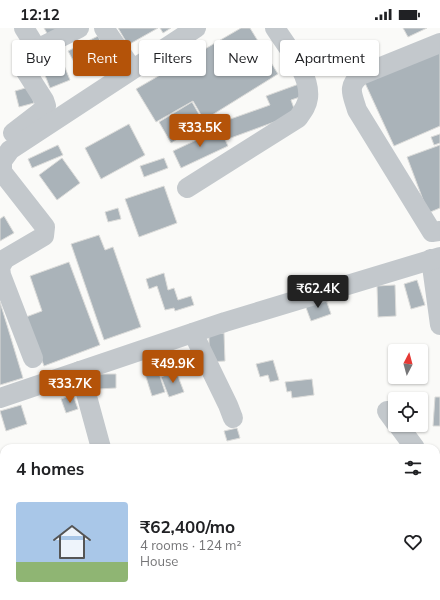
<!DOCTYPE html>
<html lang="en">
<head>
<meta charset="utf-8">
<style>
	:root { --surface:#fff; --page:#f2f2f2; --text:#202124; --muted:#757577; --accent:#b45309 }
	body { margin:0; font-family:Mulish,sans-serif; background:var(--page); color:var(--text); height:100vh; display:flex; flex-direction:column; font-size:15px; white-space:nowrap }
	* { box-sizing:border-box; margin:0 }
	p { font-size:13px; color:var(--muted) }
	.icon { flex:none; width:22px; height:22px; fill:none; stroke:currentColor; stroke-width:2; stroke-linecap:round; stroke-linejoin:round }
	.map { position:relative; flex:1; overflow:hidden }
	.panel { position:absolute; left:0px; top:416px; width:440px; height:156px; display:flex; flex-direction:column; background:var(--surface); border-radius:12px 12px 0 0; box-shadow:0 1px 3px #0004 }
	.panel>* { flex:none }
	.guide { position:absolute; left:12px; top:12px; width:416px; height:36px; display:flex; gap:8px }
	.needle { width:26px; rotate:6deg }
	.fabs { position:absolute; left:388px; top:316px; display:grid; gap:8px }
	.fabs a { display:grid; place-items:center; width:40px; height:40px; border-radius:4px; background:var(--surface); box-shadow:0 1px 3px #0004; font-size:20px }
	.price { position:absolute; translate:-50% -34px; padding:0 9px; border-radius:4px; background:var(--accent); color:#fff; font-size:13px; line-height:26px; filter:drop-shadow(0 1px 2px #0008) }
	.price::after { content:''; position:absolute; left:50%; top:24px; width:12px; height:9px; margin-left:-6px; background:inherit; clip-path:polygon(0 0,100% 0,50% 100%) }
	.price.selected { background:#222; color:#fff }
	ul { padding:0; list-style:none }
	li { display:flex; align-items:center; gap:12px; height:100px; padding:0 16px }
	li span { display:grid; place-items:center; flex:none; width:112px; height:80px; border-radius:4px; color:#555 }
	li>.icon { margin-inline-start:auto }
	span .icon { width:48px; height:48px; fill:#fffc; stroke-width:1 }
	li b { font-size:17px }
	h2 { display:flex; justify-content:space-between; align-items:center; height:48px; padding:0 16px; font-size:17px }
	.chip { padding:0 14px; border-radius:4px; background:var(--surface); box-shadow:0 1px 3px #0004; font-size:14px; line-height:36px }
	.chip.selected { background:var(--accent); color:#fff }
	.status { display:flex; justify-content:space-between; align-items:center; height:28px; padding:0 20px; background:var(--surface); direction:ltr }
	.status svg { height:11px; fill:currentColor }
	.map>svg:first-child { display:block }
	.building { fill:#aab3b9; stroke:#dcdcda }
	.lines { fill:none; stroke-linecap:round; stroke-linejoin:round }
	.minor { stroke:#c3c8cc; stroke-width:20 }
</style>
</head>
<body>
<div class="status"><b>12:12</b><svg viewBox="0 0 49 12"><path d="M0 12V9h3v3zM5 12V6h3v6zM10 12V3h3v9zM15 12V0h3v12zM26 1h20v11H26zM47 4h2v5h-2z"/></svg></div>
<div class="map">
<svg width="440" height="572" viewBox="0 0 440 572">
	<rect width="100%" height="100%" fill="#fafaf8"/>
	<!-- building -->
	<g class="building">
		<polygon points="44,0 59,0 48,7"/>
		<polygon points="118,0 158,0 128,17"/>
		<polygon points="160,0 171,0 163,5"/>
		<polygon points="241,0 250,0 278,46 204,92 193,73 156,94 136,61"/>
		<polygon points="403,0 427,0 408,9"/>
		<polygon points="98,8 109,31 80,45 68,23"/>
		<polygon points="440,22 440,98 394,118 365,55"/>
		<polygon points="61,30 70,52 50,60 41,37"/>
		<polygon points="299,56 303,68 291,72 296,86 228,111 222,94 270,77 266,68"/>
		<polygon points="29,59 34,75 19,79 15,63"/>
		<polygon points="192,74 204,95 171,115 159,94"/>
		<polygon points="129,96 145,127 101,151 85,120"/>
		<polygon points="220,101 228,118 181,140 173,123"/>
		<polygon points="440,106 440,115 434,117 431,109"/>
		<polygon points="58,117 63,127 32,140 28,131"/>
		<polygon points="440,117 440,180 428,185 407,129"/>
		<polygon points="62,130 80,155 57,172 39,147"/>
		<polygon points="164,130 168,140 144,149 140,138"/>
		<polygon points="164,158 177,195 139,209 125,171"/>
		<polygon points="118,180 121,191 108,194 105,184"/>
		<polygon points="4,188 14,205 0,213 0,191"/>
		<polygon points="99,207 105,222 113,219 141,299 104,312 71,216"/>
		<polygon points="69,234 100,317 44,338 26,289 42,283 30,248"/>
		<polygon points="164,245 168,262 174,260 178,272 191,268 194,277 175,283 174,280 165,282 157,258 149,261 146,251"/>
		<polygon points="417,252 425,277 411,281 404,256"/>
		<polygon points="395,257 396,288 378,289 377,258"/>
		<polygon points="325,269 331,286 311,293 305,277"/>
		<polygon points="0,274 23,350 0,357"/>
		<polygon points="224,305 225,333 209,334 209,306"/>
		<polygon points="273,332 279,352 270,354 268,347 260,349 256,336"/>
		<polygon points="158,342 165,364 152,368 145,346"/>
		<polygon points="176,343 184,364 169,369 161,349"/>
		<polygon points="97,346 116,346 116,360 98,361"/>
		<polygon points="312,351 314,367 292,370 291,363 287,364 285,354"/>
		<polygon points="73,367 78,381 66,385 61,371"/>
		<polygon points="435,369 440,369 440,398 433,398"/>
		<polygon points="21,377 27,396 6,403 0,383"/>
		<polygon points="237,400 240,410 227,413 224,403"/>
		<polygon points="4,454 4,470 0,471 0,455"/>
		<polygon points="1,493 4,494 4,512 0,511"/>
		<polygon points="4,545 4,568 14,568 4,570 0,553 0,546"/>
	</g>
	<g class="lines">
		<!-- minor -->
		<g class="minor">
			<polyline points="24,0 37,21"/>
			<polyline points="104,0 132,41"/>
			<path d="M 440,15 L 361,47 C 346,59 353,67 357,82 L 432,204 L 440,203"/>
			<polyline points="13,105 39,85 46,78 44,72 23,39 22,30 25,27 79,0"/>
			<path d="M 187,160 L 298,90 C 303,83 307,78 308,70 C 311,47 287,19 275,0"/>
			<polyline points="431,231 440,297"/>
			<polyline points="193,305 228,377 233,390"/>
			<polyline points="33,330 1,247 0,239 5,231 44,208 45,199 2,144 2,133 10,122 196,0"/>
			<polyline points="80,343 101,420"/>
			<polyline points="0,370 225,294 440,229"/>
			<polyline points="387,383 395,394"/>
			<polyline points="398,397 415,420"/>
			<polyline points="436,463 440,471"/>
			<polyline points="0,484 4,484"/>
			<polyline points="91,572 115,568"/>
		</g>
	</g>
</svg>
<div class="fabs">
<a><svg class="needle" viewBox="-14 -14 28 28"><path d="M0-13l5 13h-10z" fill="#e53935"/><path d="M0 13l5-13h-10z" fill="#757577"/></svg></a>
<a><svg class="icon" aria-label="locate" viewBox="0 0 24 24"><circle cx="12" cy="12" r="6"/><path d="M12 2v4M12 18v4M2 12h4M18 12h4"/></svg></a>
</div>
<b class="price" style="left:200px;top:120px">₹33.5K</b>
<b class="price selected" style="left:318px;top:281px">₹62.4K</b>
<b class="price" style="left:173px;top:356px">₹49.9K</b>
<b class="price" style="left:70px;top:376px">₹33.7K</b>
<div class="guide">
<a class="chip">Buy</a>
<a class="chip selected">Rent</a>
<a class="chip">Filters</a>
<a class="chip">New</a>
<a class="chip">Apartment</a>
</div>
<section class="panel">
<h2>4 homes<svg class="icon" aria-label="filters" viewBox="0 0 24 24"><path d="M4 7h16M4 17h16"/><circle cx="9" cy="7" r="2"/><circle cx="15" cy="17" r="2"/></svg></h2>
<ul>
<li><span style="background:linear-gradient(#a9c7e8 75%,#8fb573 0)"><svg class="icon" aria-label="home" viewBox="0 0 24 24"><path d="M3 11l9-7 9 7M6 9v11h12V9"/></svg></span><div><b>₹62,400/mo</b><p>4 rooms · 124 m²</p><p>House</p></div><svg class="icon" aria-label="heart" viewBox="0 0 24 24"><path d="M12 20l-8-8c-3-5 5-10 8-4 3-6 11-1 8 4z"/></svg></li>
</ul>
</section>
</div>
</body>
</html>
